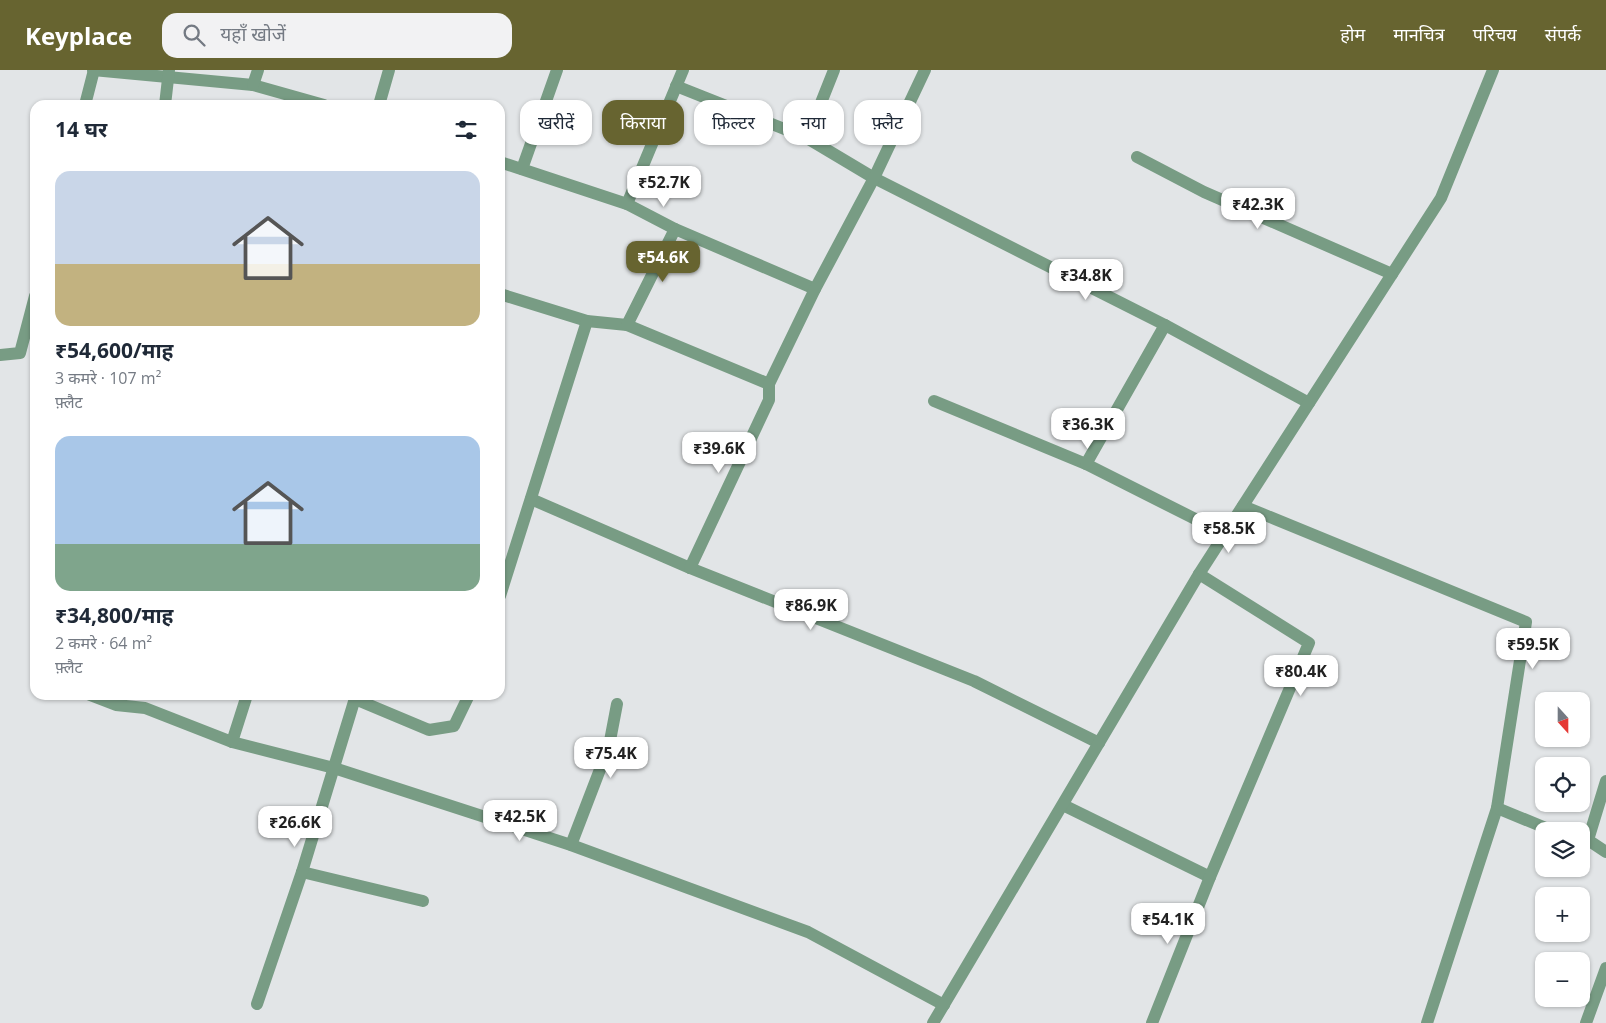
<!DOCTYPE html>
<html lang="hi">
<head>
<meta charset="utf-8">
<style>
	:root { --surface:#fff; --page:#f2f2f3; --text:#1f2937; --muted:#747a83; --accent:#676430 }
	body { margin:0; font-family:"Open Sans","Noto Sans Devanagari",sans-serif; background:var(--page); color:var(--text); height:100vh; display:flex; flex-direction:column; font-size:19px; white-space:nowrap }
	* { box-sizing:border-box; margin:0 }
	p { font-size:16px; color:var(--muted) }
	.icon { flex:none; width:28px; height:28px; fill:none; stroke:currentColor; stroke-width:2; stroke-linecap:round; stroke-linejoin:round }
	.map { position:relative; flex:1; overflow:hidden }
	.details { position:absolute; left:30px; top:30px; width:475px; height:600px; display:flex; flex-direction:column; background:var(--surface); border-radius:15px; box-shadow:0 1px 4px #0004 }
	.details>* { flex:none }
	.hud { position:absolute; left:520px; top:30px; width:475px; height:45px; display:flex; gap:10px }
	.needle { width:32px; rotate:159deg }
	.tools { position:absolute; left:1535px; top:622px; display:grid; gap:10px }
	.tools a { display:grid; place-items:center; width:55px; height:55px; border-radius:10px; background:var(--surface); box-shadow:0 1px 4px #0004; font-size:25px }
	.price { position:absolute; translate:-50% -42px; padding:0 11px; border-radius:10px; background:#fff; color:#222; font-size:16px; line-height:32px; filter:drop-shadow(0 1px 2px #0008) }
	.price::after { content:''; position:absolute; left:50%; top:30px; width:15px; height:11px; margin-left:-8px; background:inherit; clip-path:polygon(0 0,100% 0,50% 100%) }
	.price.active { background:var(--accent); color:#fff }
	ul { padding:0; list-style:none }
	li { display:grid; align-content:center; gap:10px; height:265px; padding:0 25px }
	li span { display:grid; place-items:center; height:155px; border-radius:15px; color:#555 }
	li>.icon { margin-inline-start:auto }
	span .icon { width:90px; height:90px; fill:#fffc; stroke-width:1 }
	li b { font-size:21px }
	h2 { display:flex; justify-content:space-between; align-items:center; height:60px; padding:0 25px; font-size:21px }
	.chip { padding:0 18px; border-radius:15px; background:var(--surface); box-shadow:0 1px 4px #0004; font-size:18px; line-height:45px }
	.chip.active { background:var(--accent); color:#fff }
	header { display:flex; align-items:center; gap:30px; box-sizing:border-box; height:70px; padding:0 25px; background:var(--accent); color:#fff }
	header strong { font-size:24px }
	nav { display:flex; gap:28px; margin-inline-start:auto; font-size:18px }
	.search { width:350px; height:45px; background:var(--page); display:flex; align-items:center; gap:12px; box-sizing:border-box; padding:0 18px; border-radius:15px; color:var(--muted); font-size:19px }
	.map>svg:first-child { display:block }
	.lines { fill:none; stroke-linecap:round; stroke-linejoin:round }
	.minor { stroke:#789c84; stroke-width:12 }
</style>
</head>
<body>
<header>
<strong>Keyplace</strong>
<div class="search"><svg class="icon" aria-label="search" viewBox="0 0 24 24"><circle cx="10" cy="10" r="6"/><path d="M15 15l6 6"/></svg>यहाँ खोजें</div>
<nav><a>होम</a><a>मानचित्र</a><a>परिचय</a><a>संपर्क</a></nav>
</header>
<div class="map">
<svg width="1606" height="953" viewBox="0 0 1606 953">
	<rect width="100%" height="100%" fill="#e2e5e7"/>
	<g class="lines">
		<!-- minor -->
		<g class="minor">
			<polyline points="93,0 253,15 324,35"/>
			<polyline points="253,15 258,0"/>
			<polyline points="676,16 807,68 874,108 1165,255 1309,333"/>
			<polyline points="85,35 94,0"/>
			<polyline points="165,35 169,0"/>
			<polyline points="379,35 389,0"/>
			<polyline points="807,68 834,0"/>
			<polyline points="1137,87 1204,122 1392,204"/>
			<polyline points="500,92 627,134 675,159 815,219"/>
			<polyline points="522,99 557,0"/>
			<polyline points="627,134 683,0"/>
			<polyline points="500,224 587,251 627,255 769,314"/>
			<polyline points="627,255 675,159"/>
			<polyline points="0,285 20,283 35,226"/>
			<polyline points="934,331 1086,394 1225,464"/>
			<polyline points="1086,394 1165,255"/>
			<polyline points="531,429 690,498 974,611 1099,673"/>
			<polyline points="1243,436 1526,552 1497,738 1427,953"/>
			<polyline points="690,498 769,330 769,314 815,219 874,108 925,0"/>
			<polyline points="500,526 587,251"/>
			<polyline points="90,625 116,635 145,638 232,672 334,698 571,775 808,862 944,935"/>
			<polyline points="355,629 429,660 454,656 469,625"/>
			<polyline points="232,672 247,625"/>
			<polyline points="1063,735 1210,807"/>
			<polyline points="1497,738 1553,761"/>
			<polyline points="1581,770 1588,770 1606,782"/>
			<polyline points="1588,770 1606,711"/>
			<polyline points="571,775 609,676 617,634"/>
			<polyline points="302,802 423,831"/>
			<polyline points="257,934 302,802 356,625"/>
			<polyline points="933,953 1199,504 1441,128 1493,0"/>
			<polyline points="1152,953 1210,807 1309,573 1199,504"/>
			<polyline points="1586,953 1606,898"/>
		</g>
	</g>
</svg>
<div class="tools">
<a><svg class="needle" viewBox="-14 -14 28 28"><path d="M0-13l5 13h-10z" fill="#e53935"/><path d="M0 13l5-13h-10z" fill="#747a83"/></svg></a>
<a><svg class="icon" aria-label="locate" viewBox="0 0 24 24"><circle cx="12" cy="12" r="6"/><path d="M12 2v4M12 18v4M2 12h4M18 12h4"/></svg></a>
<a><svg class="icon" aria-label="layers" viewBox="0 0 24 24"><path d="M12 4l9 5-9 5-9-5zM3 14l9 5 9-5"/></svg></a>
<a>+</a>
<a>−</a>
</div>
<b class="price" style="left:664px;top:138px">₹52.7K</b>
<b class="price" style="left:1258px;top:160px">₹42.3K</b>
<b class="price active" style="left:663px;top:213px">₹54.6K</b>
<b class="price" style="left:1086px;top:231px">₹34.8K</b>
<b class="price" style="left:1088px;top:380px">₹36.3K</b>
<b class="price" style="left:719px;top:404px">₹39.6K</b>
<b class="price" style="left:1229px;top:484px">₹58.5K</b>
<b class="price" style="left:811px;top:561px">₹86.9K</b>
<b class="price" style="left:1533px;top:600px">₹59.5K</b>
<b class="price" style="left:1301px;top:627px">₹80.4K</b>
<b class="price" style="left:611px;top:709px">₹75.4K</b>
<b class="price" style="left:520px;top:772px">₹42.5K</b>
<b class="price" style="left:295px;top:778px">₹26.6K</b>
<b class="price" style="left:1168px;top:875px">₹54.1K</b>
<div class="hud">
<a class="chip">खरीदें</a>
<a class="chip active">किराया</a>
<a class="chip">फ़िल्टर</a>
<a class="chip">नया</a>
<a class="chip">फ़्लैट</a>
</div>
<section class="details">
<h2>14 घर<svg class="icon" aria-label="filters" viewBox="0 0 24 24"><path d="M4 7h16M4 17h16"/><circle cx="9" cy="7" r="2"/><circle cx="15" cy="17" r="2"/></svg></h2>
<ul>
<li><span style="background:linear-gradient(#c9d6e8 60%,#c2b280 0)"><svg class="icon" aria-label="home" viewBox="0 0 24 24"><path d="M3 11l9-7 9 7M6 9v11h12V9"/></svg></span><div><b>₹54,600/माह</b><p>3 कमरे · 107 m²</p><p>फ़्लैट</p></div></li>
<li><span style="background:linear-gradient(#a9c7e8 70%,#7fa58c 0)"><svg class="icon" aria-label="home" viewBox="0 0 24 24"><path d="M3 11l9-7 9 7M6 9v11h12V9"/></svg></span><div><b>₹34,800/माह</b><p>2 कमरे · 64 m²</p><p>फ़्लैट</p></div></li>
</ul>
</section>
</div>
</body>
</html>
